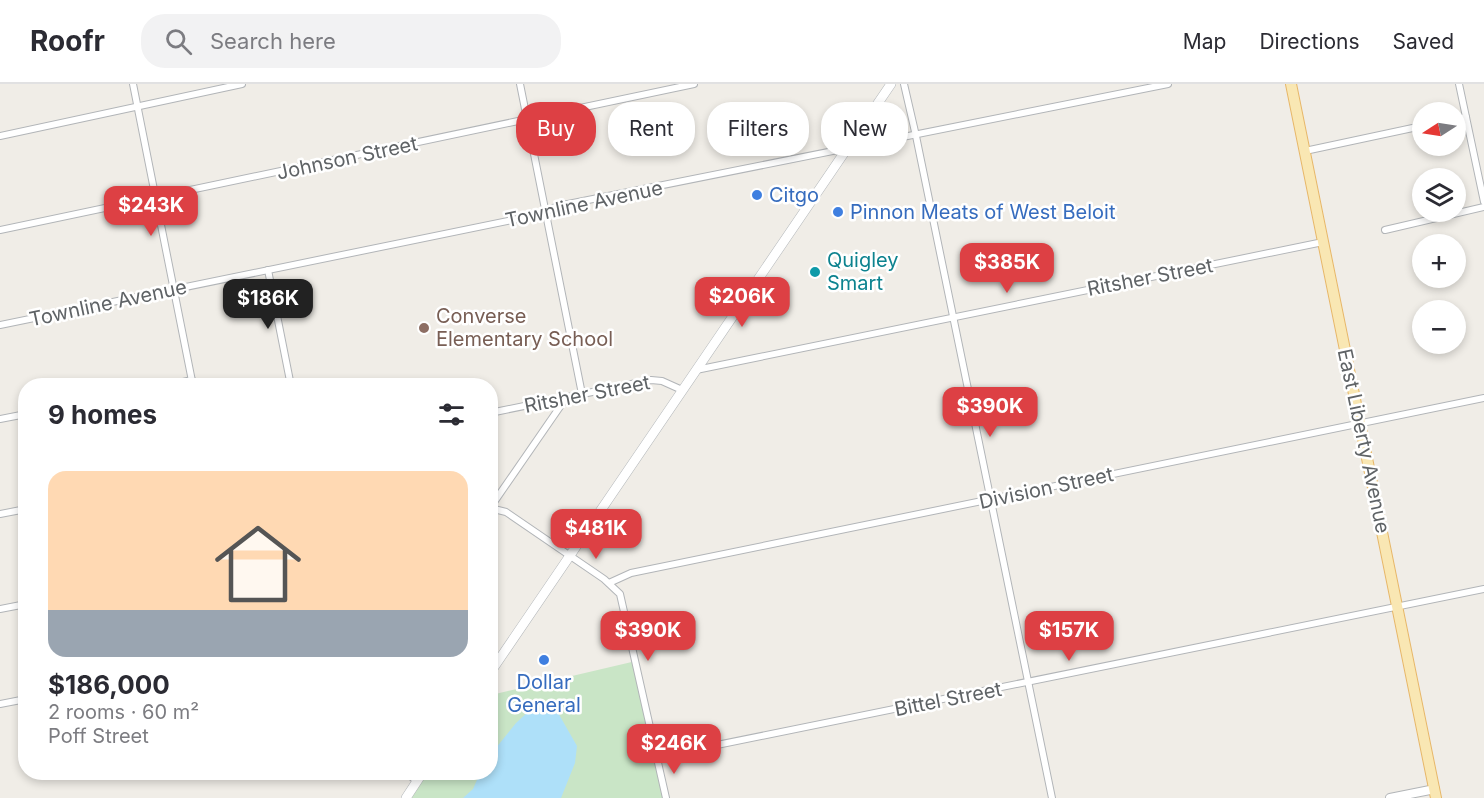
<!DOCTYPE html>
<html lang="en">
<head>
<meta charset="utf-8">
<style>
	:root { --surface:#fff; --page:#f2f2f3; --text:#2b2b33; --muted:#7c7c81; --line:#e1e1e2; --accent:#dd4044 }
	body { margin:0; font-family:Inter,sans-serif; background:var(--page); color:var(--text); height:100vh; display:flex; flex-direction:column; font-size:22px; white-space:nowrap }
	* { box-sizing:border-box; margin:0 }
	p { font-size:20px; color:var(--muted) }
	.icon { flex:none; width:33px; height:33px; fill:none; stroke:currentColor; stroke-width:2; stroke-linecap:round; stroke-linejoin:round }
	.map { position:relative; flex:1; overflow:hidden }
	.panel { position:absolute; left:18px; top:294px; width:480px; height:402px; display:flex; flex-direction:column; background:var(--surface); border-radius:24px; box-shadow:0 3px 9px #0003 }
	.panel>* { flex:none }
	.hud { position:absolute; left:516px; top:18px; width:570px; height:54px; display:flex; gap:12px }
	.needle { width:39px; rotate:258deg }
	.fabs { position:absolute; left:1412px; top:18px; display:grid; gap:12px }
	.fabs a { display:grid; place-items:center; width:54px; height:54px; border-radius:50%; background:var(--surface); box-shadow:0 3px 9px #0003; font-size:30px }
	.price { position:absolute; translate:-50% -51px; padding:0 14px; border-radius:12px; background:var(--accent); color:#fff; font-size:20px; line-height:39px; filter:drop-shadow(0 2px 3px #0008) }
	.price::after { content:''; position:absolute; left:50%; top:36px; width:18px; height:14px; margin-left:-9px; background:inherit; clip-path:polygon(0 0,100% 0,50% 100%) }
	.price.on { background:#222; color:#fff }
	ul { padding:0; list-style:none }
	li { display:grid; align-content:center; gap:12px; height:318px; padding:0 30px }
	li span { display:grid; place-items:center; height:186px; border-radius:18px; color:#555 }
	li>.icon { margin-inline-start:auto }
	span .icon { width:108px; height:108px; fill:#fffc; stroke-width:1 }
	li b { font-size:26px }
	h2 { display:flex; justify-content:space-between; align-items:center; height:72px; padding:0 30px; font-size:26px }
	.chip { padding:0 21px; border-radius:24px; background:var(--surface); box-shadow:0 3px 9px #0003; font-size:21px; line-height:54px }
	.chip.on { background:var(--accent); color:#fff }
	header { display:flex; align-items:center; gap:36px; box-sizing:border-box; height:84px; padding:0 30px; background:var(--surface); border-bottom:2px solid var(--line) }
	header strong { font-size:28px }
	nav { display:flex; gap:33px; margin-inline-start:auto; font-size:21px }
	.search { width:420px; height:54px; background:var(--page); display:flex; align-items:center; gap:15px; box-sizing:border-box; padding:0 21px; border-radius:24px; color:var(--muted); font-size:22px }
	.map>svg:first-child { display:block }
	.green { fill:#c9e5c6 }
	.water { fill:#aee0f9 }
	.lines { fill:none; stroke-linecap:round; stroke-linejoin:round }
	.minor-casing { stroke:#b2b5b8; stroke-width:8 }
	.tertiary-casing { stroke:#b2b5b8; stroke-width:10 }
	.secondary-casing { stroke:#b3b7ba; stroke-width:10 }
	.primary-casing { stroke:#e7b769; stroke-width:12 }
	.minor { stroke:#fff; stroke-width:6 }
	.tertiary { stroke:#fff; stroke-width:8 }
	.secondary { stroke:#fff; stroke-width:9 }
	.primary { stroke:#f9e7b3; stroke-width:10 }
	.shop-dot { fill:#3f7fe0; stroke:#fff; stroke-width:2 }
	.culture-dot { fill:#0f9aa8; stroke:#fff; stroke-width:2 }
	.education-dot { fill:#8d6e63; stroke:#fff; stroke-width:2 }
	.labels { text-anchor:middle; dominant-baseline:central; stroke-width:5; stroke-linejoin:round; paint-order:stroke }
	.street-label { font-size:20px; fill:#5f6366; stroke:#fff }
	.shop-label { font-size:20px; fill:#366cbe; stroke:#fff; text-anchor:start }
	.culture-label { font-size:20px; fill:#0d838f; stroke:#fff; text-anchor:start }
	.education-label { font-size:20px; fill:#785e54; stroke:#fff; text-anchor:start }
</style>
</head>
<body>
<header>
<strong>Roofr</strong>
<div class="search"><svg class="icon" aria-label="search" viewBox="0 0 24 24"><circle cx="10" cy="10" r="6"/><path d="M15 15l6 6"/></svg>Search here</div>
<nav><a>Map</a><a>Directions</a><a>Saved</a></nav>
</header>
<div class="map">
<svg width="1484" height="714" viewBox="0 0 1484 714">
	<rect width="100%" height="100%" fill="#f0ede7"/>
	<!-- green -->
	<polygon class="green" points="636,577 666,714 406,714 423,689 490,688 491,611"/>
	<!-- water -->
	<polygon class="water" points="543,624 557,627 577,662 575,679 561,714 463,714 473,705 480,689 490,688 491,670 516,639 529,627"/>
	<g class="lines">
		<!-- minor casing -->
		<g class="minor-casing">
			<g id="minor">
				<polyline points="133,0 193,302"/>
				<polyline points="520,0 582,310"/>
				<polyline points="904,0 916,52 1052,714"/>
				<polyline points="1459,0 1484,118"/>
				<polyline points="1455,36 1466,33"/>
				<polyline points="0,52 242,0"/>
				<polyline points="1305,67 1422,42"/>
				<polyline points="0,146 694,0"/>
				<polyline points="1385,146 1484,123"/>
				<polyline points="268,186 291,302"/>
				<polyline points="0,241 537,131 558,122 1168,0"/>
				<polyline points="696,286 1323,158"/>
				<polyline points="165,302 192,296"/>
				<polyline points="490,329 651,296 662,297 682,306"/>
				<polyline points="0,335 26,330"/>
				<polyline points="490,424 506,428 604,495 620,510 666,714"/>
				<polyline points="490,424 566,314"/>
				<polyline points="0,430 26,425"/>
				<polyline points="609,499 631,489 1484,314"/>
				<polyline points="0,525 26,520"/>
				<polyline points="0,620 26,615"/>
				<polyline points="658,673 1484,505"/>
				<polyline points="405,688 417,697"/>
			</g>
		</g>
		<!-- tertiary casing -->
		<g class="tertiary-casing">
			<polyline id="tertiary" points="1390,714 1435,705"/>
		</g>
		<!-- secondary casing -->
		<g class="secondary-casing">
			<g id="secondary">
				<polyline points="490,589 891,0"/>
				<polyline points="406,714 423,688"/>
			</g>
		</g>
		<!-- primary casing -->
		<g class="primary-casing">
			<polyline id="primary" points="1291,0 1436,714"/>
		</g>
		<!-- minor -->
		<use href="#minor" class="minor"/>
		<!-- tertiary -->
		<use href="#tertiary" class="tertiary"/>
		<!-- secondary -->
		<use href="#secondary" class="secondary"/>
		<!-- primary -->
		<use href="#primary" class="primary"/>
	</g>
	<!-- markers -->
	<g class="shop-dot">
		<circle cx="757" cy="111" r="6"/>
		<circle cx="838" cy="128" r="6"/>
		<circle cx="544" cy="576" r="6"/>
	</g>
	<circle class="culture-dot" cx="815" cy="188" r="6"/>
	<circle class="education-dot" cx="424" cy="244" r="6"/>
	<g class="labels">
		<!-- street labels -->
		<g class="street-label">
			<text transform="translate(347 74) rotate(-12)">Johnson Street</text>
			<text transform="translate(584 120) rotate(-12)">Townline Avenue</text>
			<text transform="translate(1150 193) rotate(-11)">Ritsher Street</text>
			<text transform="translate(108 219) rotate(-12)">Townline Avenue</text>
			<text transform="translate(587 310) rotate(-11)">Ritsher Street</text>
			<text transform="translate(1364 357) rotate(78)">East Liberty Avenue</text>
			<text transform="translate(1046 404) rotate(-12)">Division Street</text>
			<text transform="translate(948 615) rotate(-11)">Bittel Street</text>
		</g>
		<!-- shop labels -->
		<g class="shop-label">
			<text x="769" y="111">Citgo</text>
			<text x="850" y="128">Pinnon Meats of West Beloit</text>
			<text x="544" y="598" text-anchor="middle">Dollar<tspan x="544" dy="23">General</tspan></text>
		</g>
		<!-- culture labels -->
		<g class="culture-label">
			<text x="827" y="176">Quigley<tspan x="827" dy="23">Smart</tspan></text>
		</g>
		<!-- education labels -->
		<g class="education-label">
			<text x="436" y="232">Converse<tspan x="436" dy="23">Elementary School</tspan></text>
		</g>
	</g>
</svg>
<div class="fabs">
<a><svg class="needle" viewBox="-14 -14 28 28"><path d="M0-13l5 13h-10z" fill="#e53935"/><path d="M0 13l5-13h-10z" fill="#7c7c81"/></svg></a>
<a><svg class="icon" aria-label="layers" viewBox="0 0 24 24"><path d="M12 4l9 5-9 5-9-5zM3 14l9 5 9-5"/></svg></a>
<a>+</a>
<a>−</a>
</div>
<b class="price" style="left:151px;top:153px">$243K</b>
<b class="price" style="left:1007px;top:210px">$385K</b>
<b class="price" style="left:742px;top:244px">$206K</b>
<b class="price on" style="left:268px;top:246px">$186K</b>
<b class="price" style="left:990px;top:354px">$390K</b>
<b class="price" style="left:596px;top:476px">$481K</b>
<b class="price" style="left:648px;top:578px">$390K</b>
<b class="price" style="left:1069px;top:578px">$157K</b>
<b class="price" style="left:674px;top:691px">$246K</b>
<div class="hud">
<a class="chip on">Buy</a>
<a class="chip">Rent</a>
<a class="chip">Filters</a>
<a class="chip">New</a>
</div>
<section class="panel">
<h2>9 homes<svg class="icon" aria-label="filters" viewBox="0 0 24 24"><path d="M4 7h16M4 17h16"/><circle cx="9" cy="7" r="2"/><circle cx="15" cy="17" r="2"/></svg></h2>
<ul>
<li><span style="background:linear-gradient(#ffd9b3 75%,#9aa5b1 0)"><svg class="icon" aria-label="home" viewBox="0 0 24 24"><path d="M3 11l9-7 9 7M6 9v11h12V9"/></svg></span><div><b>$186,000</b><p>2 rooms · 60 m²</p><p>Poff Street</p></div></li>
</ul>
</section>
</div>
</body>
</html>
